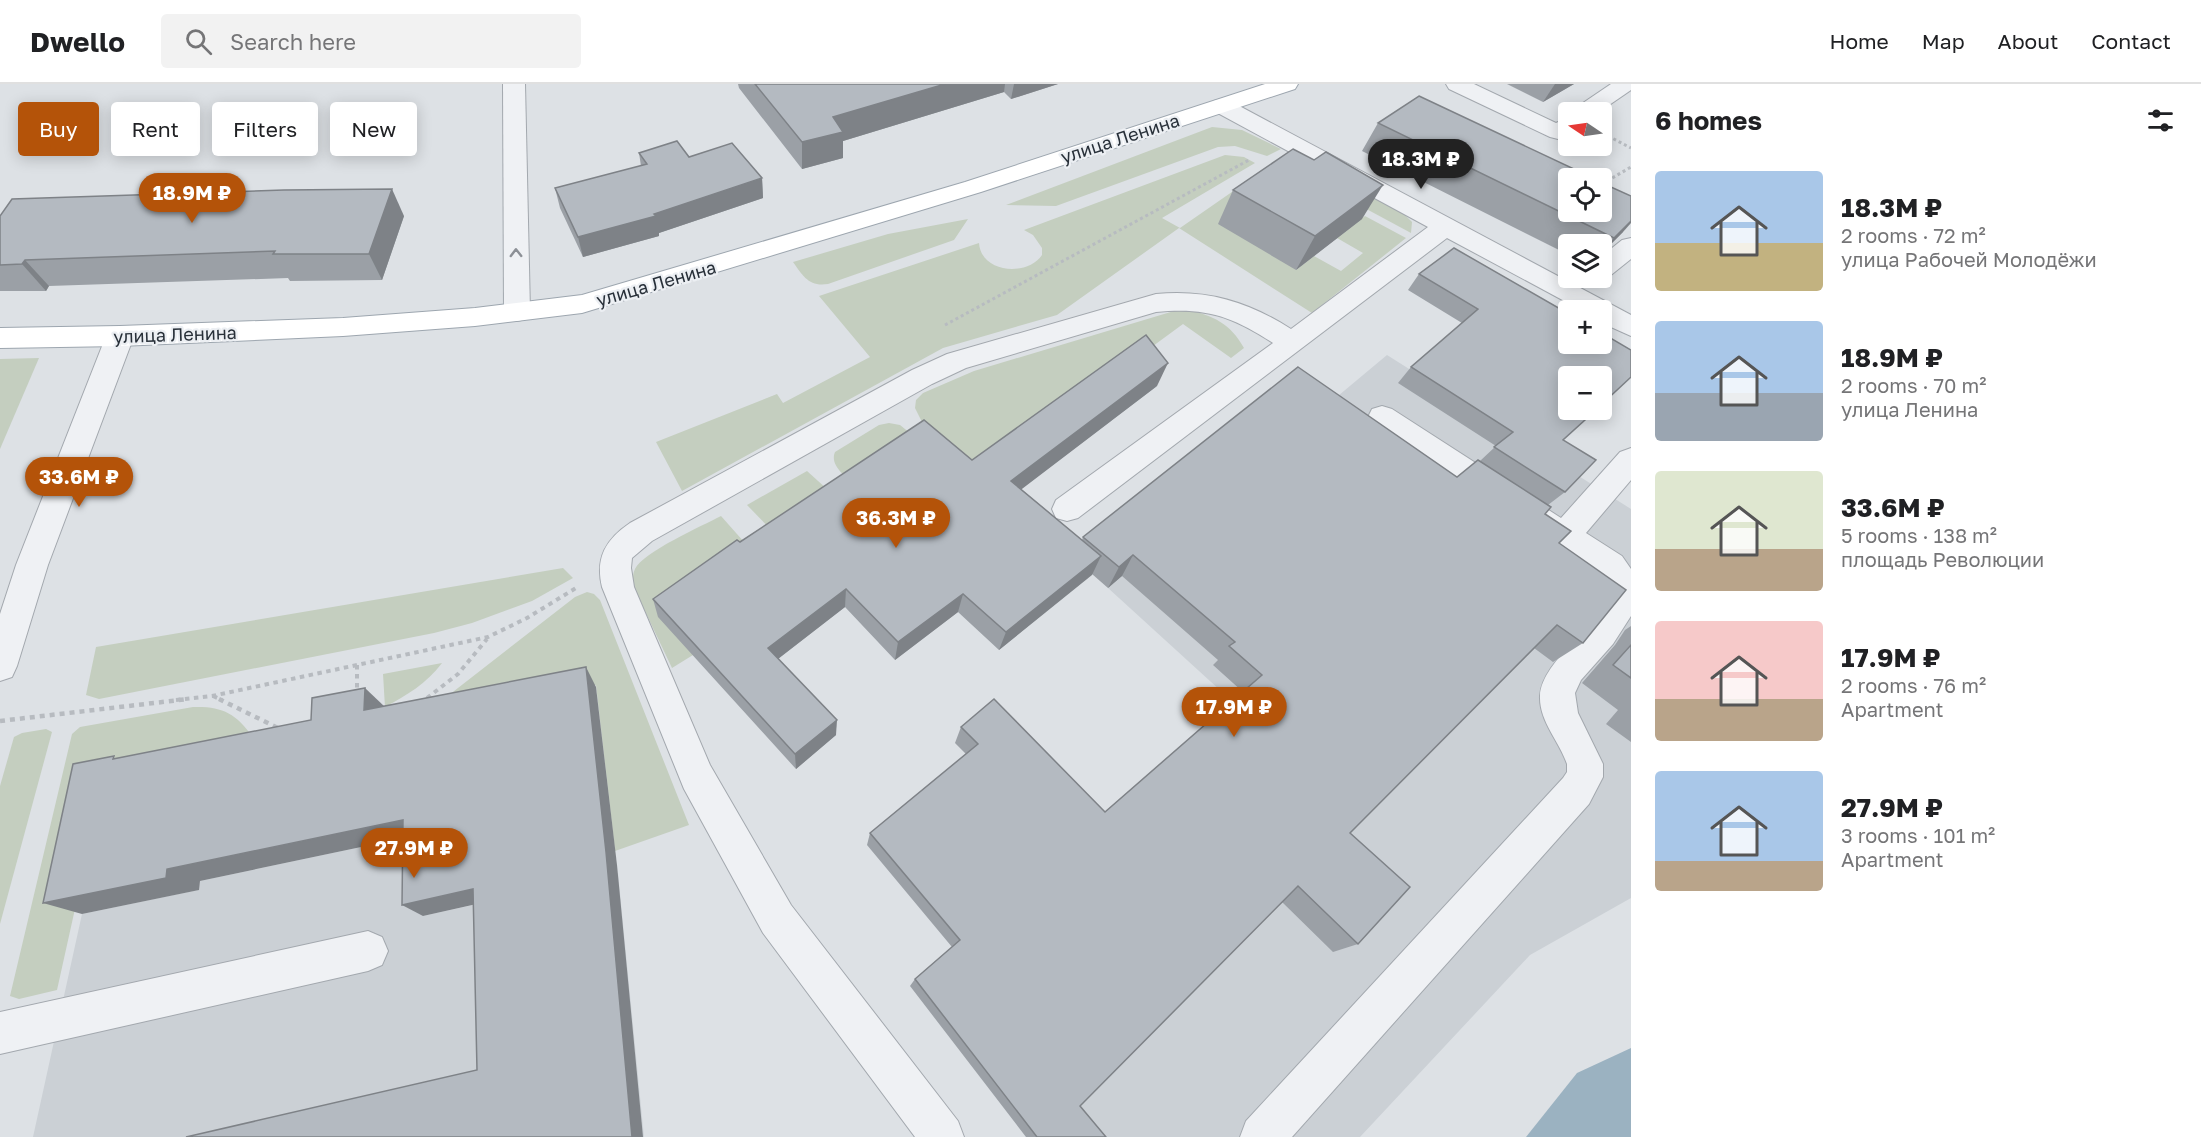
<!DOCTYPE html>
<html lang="en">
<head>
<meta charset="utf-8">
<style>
	:root { --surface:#fff; --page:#f2f2f2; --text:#202124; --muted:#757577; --line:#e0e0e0; --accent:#b45309 }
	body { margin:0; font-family:"Golos Text",sans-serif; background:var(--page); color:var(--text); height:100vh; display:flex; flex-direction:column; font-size:22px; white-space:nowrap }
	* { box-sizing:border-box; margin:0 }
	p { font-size:20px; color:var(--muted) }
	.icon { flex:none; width:33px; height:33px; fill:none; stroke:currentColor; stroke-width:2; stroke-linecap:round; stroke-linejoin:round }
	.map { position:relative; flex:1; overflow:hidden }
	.details { display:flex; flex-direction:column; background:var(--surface); width:570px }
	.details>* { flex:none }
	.banner { position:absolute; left:18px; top:18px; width:570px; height:54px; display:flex; gap:12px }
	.needle { width:39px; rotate:283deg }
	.tools { position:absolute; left:1558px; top:18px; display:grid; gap:12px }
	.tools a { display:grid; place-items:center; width:54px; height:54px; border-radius:6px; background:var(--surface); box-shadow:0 3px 15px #0003; font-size:30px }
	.price { position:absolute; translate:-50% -51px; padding:0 14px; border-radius:21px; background:var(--accent); color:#fff; font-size:20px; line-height:39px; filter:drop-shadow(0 2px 3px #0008) }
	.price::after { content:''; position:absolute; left:50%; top:36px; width:18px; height:14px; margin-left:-9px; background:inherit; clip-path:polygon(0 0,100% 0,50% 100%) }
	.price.selected { background:#222; color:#fff }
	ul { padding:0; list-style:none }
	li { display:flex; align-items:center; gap:18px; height:150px; padding:0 24px }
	li span { display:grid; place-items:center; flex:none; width:168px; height:120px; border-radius:6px; color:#555 }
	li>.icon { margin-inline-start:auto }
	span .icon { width:72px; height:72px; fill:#fffc; stroke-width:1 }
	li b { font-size:26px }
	h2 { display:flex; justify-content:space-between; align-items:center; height:72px; padding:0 24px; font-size:26px }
	.tag { padding:0 21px; border-radius:6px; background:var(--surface); box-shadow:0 3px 15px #0003; font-size:21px; line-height:54px }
	.tag.selected { background:var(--accent); color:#fff }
	header { display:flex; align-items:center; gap:36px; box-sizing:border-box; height:84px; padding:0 30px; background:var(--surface); border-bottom:2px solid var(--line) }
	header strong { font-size:28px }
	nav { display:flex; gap:33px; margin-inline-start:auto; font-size:21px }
	.search { width:420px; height:54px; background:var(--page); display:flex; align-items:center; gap:15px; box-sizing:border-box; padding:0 21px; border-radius:6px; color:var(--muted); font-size:22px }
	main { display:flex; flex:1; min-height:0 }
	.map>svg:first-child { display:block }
	.built { fill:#cbd0d5 }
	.green { fill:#c4cebf }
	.water { fill:#9bb2c1 }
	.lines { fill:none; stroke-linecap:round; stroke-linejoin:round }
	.minor-casing { stroke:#a3a8ae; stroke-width:2 }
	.major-casing { stroke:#9da6af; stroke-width:2 }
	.path-far2 { stroke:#b7bbc0; stroke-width:3; stroke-dasharray:3 3; stroke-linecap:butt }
	.path-far1 { stroke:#b7bbc0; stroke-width:4; stroke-dasharray:4.5 4.5; stroke-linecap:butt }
	.path { stroke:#b7bbc0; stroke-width:4.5; stroke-dasharray:5 5; stroke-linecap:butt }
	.minor { fill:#eff1f4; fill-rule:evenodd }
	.major { fill:#fff; fill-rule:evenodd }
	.wall { fill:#9ba0a6 }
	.shaded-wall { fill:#7e8287 }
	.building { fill:#b4bac1; stroke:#7e8287; stroke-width:1.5 }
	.oneway { stroke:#8c9096 }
	.labels { text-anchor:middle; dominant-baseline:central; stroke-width:4.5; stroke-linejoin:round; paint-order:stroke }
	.far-street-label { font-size:18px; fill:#283039; stroke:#eceff3 }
</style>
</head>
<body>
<header>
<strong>Dwello</strong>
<div class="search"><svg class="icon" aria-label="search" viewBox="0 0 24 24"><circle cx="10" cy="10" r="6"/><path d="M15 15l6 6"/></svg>Search here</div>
<nav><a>Home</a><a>Map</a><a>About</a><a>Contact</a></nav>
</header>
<main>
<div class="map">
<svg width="1631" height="1053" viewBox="0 0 1631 1053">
	<rect width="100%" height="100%" fill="#dde1e5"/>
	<!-- built -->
	<g class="built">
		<polygon points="1387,271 1631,425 1631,814 1530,871 1360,1053 1026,1053 1233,618 1108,504"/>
		<polygon points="423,750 423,832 618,789 644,1053 33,1053 82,830 198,806 200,797"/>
	</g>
	<!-- green -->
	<g class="green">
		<polygon points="1212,43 1242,46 1281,65 1267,72 1235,62 1218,63 1056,122 1006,121"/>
		<path d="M 1225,71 L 1244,73 L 1255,79 L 1162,134 L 1180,144 L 1265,85 L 1296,186 L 1314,172 L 1341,187 L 1363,169 L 1337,154 L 1365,132 L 1406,154 L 1312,229 L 1179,144 L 1057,231 L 943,264 L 682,407 L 656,358 L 777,310 L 783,319 L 870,273 L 819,212 L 979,159 C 981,189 1027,193 1042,171 L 1042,164 L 1033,151 L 1024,146 Z"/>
		<polygon points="1293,71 1404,130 1412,138 1411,149 1281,79"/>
		<path d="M 968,135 L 954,156 L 828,200 C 809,203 803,192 793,178 L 888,150 Z"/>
		<path d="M 1187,226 C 1213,231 1231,240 1244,264 L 1231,274 L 1183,240 L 977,391 L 924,342 L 915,324 L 916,316 L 923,309 L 974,287 L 1174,227 Z"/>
		<polygon points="39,274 0,365 0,275"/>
		<path d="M 889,339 L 900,341 L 921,358 L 856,402 C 847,393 829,382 835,368 L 879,341 Z"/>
		<polygon points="807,387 838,415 779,454 747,421"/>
		<path d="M 721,432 L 752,467 L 693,571 L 672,584 L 634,504 C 633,497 632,491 635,485 C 643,468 702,442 721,432 Z"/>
		<polygon points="563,484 573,494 532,517 472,539 434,549 99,615 86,611 96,563"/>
		<polygon points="587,508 594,510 600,516 689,741 615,767 596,601 562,608 440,618 575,513"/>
		<path d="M 442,579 C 426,600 407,611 385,623 L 383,590 Z"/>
		<path d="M 193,623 C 221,622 236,629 252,652 L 104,694 L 57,906 L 19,915 L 10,912 L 72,650 L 80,643 Z"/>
		<polygon points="46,645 52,648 0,840 0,702 14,653 22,649"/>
	</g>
	<!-- water -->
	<polygon class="water" points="1631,964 1631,1053 1526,1053 1577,989"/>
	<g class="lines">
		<!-- minor casing -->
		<g class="minor-casing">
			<g id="minor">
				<polygon points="503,0 525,0 530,228 526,235 517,237 508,235 504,228"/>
				<polygon points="1446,0 1474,0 1556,39 1569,33 1569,51 1558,55 1550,53 1449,5"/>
				<polygon points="1611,0 1631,0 1631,6 1599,28 1574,28 1577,23"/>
				<path d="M 1222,15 L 1230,17 L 1631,231 L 1631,252 L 1602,239 L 1602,226 L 1581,226 L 1447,154 L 1078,434 L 1067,437 L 1056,434 L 1052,425 L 1056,416 L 1273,259 C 1232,232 1205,223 1156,228 L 966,284 L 932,300 L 652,457 L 632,474 L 631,484 L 634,503 L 710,681 L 791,821 L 958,1037 L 964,1053 L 915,1053 L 763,849 L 684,705 L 602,503 C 595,474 606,455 630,439 L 912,286 L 947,270 L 1156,210 C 1207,205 1249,218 1291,245 L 1428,143 L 1214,27 L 1211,22 L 1214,17 Z"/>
				<polygon points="1631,154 1631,175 1611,191 1602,194 1602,172 1622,156"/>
				<polygon points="120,242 130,245 134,252 48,481 17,582 12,593 0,597 0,530 16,481 106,252 110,245"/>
				<path d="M 1382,322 L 1392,325 L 1561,434 L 1620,368 L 1631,364 L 1631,396 L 1586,449 L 1622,472 L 1631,485 L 1631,532 L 1613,560 L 1581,596 L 1575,609 L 1578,629 L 1603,680 L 1603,693 L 1589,720 L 1292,1053 L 1240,1053 L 1246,1037 L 1563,694 L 1567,688 L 1567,680 C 1559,657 1539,637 1540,612 C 1542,569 1625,530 1600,492 L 1372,341 L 1368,333 L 1372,325 Z"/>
				<polygon points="368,847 382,853 388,867 382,881 368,887 0,970 0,928"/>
			</g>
		</g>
		<!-- major casing -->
		<g class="major-casing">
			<polygon id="major" points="1265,0 1298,0 1295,5 981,108 582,229 475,242 343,252 120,262 0,264 0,244 120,242 343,234 475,224 582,211 965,98"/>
		</g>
		<!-- path-far2 -->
		<g class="path-far2">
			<polyline points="1608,52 1631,64"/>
			<polyline points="1602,100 1631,83"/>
			<polyline points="945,241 1249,76"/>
		</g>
		<!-- path-far1 -->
		<g class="path-far1">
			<polyline points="357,581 357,610"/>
			<polyline points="213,612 222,616"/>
			<polyline points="427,614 458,590 487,555"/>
			<polyline points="176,616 212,612 488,553 527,534 576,504"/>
		</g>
		<!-- path -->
		<g class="path">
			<polyline points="219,615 278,644"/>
			<polyline points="0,637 188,615"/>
		</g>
		<!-- minor -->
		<use href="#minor" class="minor"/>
		<!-- major -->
		<use href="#major" class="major"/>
	</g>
	<!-- wall -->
	<g class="wall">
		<polygon points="738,0 1058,0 1011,15 1004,8 843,57 843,74 802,85 739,4"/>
		<polygon points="1507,0 1574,0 1543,18"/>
		<polygon points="1378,39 1623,148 1602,169 1602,160 1569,160 1569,171 1362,67"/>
		<polygon points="639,69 762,94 763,114 659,149 659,152 583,173 560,124 555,104 641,82"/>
		<polygon points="1233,106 1362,135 1296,186 1218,140"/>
		<polygon points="0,132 404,132 382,196 290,197 288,194 49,202 46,207 0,207"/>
		<polygon points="1454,164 1563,356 1565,408 1548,421 1545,430 1559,459 1583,559 1553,578 1534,564 1350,749 1358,860 1333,868 1282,818 1080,1022 1106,1053 1026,1053 910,902 915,895 952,863 867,761 870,749 966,670 955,659 961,643 1105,728 1243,608 1213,581 1218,576 1122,492 1108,504 1092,490 999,566 958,528 895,576 845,523 778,575 836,651 796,685 658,533 653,515 740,458 972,376 1157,302 1021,405 1082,456 1083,453 1457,393 1480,377 1496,362 1398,299 1411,283 1462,239 1408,206 1419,190"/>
		<polygon points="1631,542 1631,658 1606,640 1618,626 1582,599 1615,561 1625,546"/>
	</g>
	<!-- shaded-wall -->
	<g class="shaded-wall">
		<polygon points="945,0 1005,0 1004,8 843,57 843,74 802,85 802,58 833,33"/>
		<polygon points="1014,0 1058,0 1011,15"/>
		<polygon points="1555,0 1574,0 1543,18"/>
		<polygon points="762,94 763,114 659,149 659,152 583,173 578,153 654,130"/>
		<polygon points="1383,101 1362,135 1296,186 1315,152"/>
		<polygon points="392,105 404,132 382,196 369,170"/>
		<polygon points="1631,137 1631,139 1623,148 1602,169 1602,168 1614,154"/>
		<polygon points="25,176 49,202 46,207 22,180"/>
		<polygon points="1168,279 1157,302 1005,418 1011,397"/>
		<polygon points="1133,471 1122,492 1108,504 1119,483"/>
		<polygon points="1101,472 1092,491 999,566 1006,548"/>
		<polygon points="846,505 845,523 770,581 768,564"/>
		<polygon points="963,510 958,528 895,576 898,558"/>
		<polygon points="586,583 596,603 617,781 643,1053 632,1053"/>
		<polygon points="365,604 385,623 364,626"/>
		<polygon points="837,636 836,651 796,685 795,670"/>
		<polygon points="403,736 423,750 200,797 199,806 82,830 43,819 167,785"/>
		<polygon points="473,805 490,817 423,832 402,821"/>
	</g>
	<!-- building -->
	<g class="building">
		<polygon points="755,0 945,0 833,33 843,48 802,58"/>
		<polygon points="1419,12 1593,94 1569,94 1569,128 1602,128 1602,99 1631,112 1631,137 1614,154 1378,39"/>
		<polygon points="677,57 689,73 732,59 762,94 654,130 656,132 578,153 555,104 647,80 639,69"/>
		<polygon points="1293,65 1314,76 1326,68 1383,101 1315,152 1233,106"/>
		<polygon points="392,105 369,170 273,170 275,167 25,176 22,180 0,181 0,132 12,115 284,106"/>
		<polygon points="1454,164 1569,230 1569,260 1602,260 1602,249 1631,266 1631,293 1602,320 1602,292 1569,292 1569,326 1596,326 1563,356 1596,376 1565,408 1494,363 1513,348 1411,283 1478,225 1419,190"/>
		<polygon points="1146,251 1168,279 1011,397 1101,472 1006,548 963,510 898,558 846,505 768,564 837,636 795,670 653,515 737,456 740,458 924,336 972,376"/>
		<polygon points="1298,283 1457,393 1478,376 1551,423 1545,430 1571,447 1559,459 1626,506 1583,559 1557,541 1350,749 1410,803 1358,860 1298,802 1080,1022 1106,1053 1037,1053 915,895 960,856 870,749 978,660 961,643 994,615 1105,728 1262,591 1229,562 1235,558 1133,471 1119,483 1083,453"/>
		<polygon points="1631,561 1631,594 1613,581"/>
		<polygon points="586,583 606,768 632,1053 186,1053 477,986 473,805 402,821 403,736 167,785 166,794 43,819 73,680 114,672 113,675 311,636 312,614 365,604 364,626"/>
	</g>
	<!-- one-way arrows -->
	<defs><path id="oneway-chevron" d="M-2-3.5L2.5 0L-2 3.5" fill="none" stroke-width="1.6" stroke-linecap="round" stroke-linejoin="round" transform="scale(1.5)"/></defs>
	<use class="oneway" href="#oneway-chevron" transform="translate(516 169) rotate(-91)"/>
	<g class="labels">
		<!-- far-street labels -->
		<g class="far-street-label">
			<text transform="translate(1120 54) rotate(-18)">улица Ленина</text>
			<text transform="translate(656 199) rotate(-16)">улица Ленина</text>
			<text transform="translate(175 250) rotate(-2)">улица Ленина</text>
		</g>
	</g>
</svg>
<div class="tools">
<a><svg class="needle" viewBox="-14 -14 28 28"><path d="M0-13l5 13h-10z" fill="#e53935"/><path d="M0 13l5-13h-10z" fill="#757577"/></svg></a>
<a><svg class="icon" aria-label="locate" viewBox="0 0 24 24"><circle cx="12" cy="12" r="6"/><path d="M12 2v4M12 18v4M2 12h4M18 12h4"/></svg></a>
<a><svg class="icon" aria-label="layers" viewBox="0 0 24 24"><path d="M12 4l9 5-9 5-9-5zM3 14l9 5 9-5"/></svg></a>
<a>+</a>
<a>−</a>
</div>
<b class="price selected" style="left:1421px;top:106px">18.3M ₽</b>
<b class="price" style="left:192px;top:140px">18.9M ₽</b>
<b class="price" style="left:79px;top:424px">33.6M ₽</b>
<b class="price" style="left:896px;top:465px">36.3M ₽</b>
<b class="price" style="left:1234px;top:654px">17.9M ₽</b>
<b class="price" style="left:414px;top:795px">27.9M ₽</b>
<div class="banner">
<a class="tag selected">Buy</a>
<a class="tag">Rent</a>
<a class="tag">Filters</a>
<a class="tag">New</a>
</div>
</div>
<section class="details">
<h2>6 homes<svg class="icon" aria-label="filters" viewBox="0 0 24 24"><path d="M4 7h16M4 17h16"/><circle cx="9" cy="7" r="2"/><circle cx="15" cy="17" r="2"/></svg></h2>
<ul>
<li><span style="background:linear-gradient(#a9c7e8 60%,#c2b280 0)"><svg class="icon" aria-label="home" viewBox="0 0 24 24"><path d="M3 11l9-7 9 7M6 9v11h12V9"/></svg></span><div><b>18.3M ₽</b><p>2 rooms · 72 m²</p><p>улица Рабочей Молодёжи</p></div></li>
<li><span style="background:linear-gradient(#a9c7e8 60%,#9aa5b1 0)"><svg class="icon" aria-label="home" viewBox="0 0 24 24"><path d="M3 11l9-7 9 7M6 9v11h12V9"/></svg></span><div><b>18.9M ₽</b><p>2 rooms · 70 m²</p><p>улица Ленина</p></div></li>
<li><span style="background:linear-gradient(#dfe7d0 65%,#b9a48a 0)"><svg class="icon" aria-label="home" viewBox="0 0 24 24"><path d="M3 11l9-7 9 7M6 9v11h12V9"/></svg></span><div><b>33.6M ₽</b><p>5 rooms · 138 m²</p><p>площадь Революции</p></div></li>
<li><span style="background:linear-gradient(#f6c9c9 65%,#b9a48a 0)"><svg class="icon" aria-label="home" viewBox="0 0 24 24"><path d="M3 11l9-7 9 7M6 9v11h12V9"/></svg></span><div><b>17.9M ₽</b><p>2 rooms · 76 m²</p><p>Apartment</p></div></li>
<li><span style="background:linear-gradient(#a9c7e8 75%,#b9a48a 0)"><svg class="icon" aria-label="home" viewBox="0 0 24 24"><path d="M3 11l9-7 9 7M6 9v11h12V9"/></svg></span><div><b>27.9M ₽</b><p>3 rooms · 101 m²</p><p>Apartment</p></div></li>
</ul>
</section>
</main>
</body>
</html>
